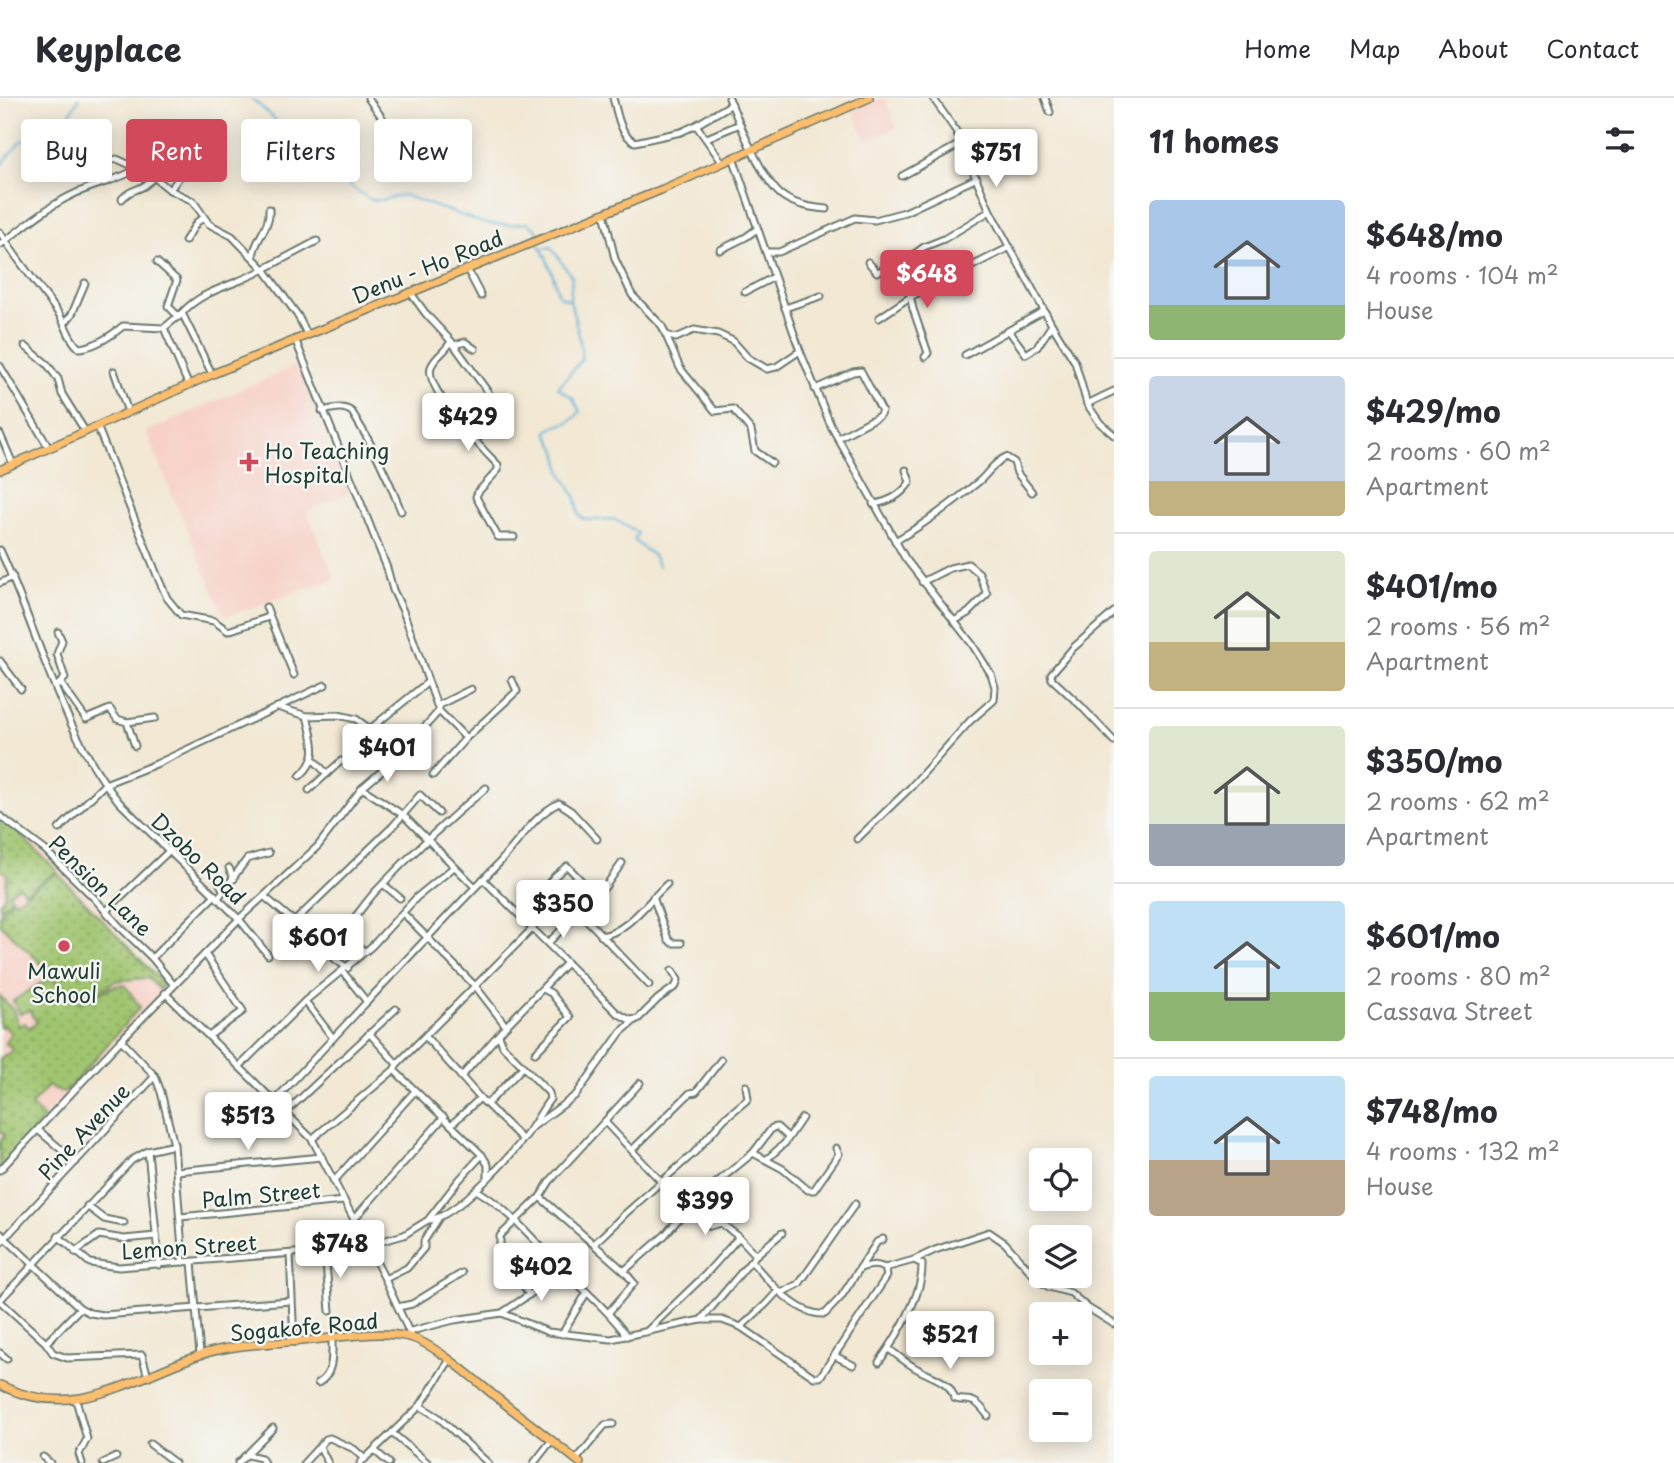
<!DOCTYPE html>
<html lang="en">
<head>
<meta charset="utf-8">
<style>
	:root { --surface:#fff; --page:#f7f7f7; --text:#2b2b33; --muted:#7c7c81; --line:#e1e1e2; --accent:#d1495b }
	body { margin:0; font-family:"Playpen Sans",sans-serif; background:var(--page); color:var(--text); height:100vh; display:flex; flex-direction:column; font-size:26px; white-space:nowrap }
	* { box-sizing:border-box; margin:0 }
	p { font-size:23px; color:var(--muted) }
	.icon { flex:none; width:38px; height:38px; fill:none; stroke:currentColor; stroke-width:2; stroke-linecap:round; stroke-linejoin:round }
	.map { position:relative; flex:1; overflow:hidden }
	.details { display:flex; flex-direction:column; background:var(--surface); width:560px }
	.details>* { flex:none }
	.guide { position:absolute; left:21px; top:21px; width:665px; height:63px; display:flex; gap:14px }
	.tools { position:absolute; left:1029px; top:1050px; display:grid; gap:14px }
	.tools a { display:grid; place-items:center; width:63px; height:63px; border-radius:7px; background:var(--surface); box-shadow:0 4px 18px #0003; font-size:35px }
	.price { position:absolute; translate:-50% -60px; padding:0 16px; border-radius:7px; background:#fff; color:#222; font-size:23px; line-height:46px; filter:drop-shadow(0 2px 4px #0008) }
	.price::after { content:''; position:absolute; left:50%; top:42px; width:21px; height:16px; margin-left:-10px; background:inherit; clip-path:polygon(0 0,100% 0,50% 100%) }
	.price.on { background:var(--accent); color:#fff }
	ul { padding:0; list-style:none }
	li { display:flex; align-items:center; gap:21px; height:175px; padding:0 35px }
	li+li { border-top:2px solid var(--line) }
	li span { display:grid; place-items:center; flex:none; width:196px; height:140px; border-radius:7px; color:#555 }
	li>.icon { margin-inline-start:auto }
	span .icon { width:84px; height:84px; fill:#fffc; stroke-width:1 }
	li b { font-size:30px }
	h2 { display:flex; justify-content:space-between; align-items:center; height:84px; padding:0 35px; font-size:30px }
	.pill { padding:0 24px; border-radius:7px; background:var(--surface); box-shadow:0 4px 18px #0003; font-size:24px; line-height:63px }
	.pill.on { background:var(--accent); color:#fff }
	header { display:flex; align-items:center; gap:42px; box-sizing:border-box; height:98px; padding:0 35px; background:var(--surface); border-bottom:2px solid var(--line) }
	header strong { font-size:33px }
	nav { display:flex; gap:38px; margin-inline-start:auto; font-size:24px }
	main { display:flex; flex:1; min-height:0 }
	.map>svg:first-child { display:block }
	.built { fill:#f7d1c7 }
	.grass { fill:url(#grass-dots); stroke:#608152; stroke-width:2 }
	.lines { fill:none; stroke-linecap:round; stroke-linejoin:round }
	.stream { stroke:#5cb2d9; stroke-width:2 }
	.minor-casing { stroke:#69796c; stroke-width:9 }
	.major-casing { stroke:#69796c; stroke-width:10 }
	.minor { stroke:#fff; stroke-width:5 }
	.major { stroke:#fbbd6e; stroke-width:7 }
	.poi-dot { fill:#d1495b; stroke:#f6f6f2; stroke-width:2.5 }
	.labels { text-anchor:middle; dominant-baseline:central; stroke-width:5; stroke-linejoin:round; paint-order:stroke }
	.street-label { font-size:21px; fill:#1f3d34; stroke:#f6f6f2 }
	.poi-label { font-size:21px; fill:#1f3d34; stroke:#f6f6f2; text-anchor:start }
</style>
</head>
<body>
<header>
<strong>Keyplace</strong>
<nav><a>Home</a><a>Map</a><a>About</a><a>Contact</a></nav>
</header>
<main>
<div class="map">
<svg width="1114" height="1365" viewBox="0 0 1114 1365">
	<defs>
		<pattern id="grass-dots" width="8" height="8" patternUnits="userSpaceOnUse" patternTransform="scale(1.75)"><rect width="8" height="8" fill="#a0c56f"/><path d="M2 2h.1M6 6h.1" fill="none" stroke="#82a15c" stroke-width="1.8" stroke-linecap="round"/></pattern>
	</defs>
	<rect width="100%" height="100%" fill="#f6f6f2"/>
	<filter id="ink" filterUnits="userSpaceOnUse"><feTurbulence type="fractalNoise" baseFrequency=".0143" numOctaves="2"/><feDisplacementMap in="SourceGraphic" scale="14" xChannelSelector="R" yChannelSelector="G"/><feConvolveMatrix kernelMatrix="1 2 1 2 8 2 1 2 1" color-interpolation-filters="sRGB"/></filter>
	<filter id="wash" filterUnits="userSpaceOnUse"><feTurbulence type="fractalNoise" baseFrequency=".00686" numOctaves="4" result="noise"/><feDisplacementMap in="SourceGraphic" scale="28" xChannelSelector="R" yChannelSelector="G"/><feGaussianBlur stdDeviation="1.57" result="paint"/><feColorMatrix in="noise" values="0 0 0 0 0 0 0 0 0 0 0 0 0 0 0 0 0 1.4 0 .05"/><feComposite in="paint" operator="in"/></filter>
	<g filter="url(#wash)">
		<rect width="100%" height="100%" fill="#f2e8d4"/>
		<!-- built -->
		<g class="built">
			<polygon points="881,0 885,0 897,30 866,43 853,12"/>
			<polygon points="299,266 351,394 307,413 335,481 224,519 146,334"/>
			<polygon points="0,714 40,751 92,806 164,890 46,1018 0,1062"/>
		</g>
		<!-- grass -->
		<g class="grass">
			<polygon points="0,717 57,773 25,795 19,788 9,796 12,800 0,811 0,804 5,798 7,776 0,771"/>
			<polygon points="57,775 164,886 160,892 148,880 115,883 90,899 75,898 0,826 0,815 13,801 15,803"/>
			<path d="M 50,879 L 76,903 C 96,904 104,886 125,887 L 140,909 L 65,995 L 48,988 L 31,1007 L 44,1020 L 0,1070 L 0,1043 L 5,1037 L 0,1033 L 0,960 L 12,953 L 11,949 L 5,945 L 11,935 L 3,928 L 0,929 L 0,898 L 13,912 L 19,928 L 25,925 L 29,930 L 37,924 L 29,912 L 20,916 L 13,903 Z"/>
		</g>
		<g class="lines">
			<!-- stream -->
			<g class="stream">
				<polyline points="251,0 350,88 371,102 382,102 403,97 486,126 509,127 527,125 537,132 538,139"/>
				<polyline points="0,69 20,44 67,21 79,0"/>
				<path d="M 538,146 C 547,157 555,183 559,198 L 570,202 L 580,242 L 582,261 L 558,290 L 573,300 L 580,314 C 566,332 558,322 547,334 L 557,353 L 562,375 L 576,400 L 579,417 L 584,421 L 592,422 L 614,421 L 638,435 L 634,441 C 642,453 654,452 658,468"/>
				<polyline points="543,150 551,149 572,179 570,201"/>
			</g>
		</g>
	</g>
	<g filter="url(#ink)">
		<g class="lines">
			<!-- minor casing -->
			<g class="minor-casing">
				<g id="minor">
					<polyline points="368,0 383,21 395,45 382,55"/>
					<path d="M 613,0 C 618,17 619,35 635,44 L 681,34 L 696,27 L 722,64"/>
					<path d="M 729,0 C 739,25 761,79 780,96 C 792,106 812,110 827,111"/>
					<polyline points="933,0 956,33 990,113 1052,227 1075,264 1087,306 1114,293"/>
					<polyline points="1045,0 1050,14"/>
					<polyline points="696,27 732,6"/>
					<polyline points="707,40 740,26"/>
					<polyline points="733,59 800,253 831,328 905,460 972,546 991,576 995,589 994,602 970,623 910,690 857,741"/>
					<polyline points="110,63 117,61 150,76 170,92 193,103 209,126 232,138 264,171 317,143"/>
					<polyline points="902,78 962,45"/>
					<polyline points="170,92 185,71 180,64"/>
					<path d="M 122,101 C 131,89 141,95 154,79"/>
					<polyline points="604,115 615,161 632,197 662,228 680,270 715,313 733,311 751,332 755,353 772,365"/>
					<path d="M 0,134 C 17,163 40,189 59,216 C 66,227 69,242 79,250 C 95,249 111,238 123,228 L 164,230 L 182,215"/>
					<polyline points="185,143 197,124 204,120"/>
					<path d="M 0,147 C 24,129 45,110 72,97 C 94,86 117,83 139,70"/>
					<polyline points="720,152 746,139 757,131"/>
					<polyline points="766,154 779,154 855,120 875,122 905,114 977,80"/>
					<path d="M 253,159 C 254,142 271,129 269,111"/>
					<polyline points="157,164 177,182 168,208 179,219"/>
					<polyline points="868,164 877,174 903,164"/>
					<polyline points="467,171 481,198"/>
					<polyline points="410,194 426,216 451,243 506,319 475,342"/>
					<polyline points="745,194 774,179"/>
					<polyline points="785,210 821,198"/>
					<polyline points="879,220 910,199 1010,149"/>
					<polyline points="65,225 72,216 85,185"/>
					<polyline points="164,230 188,286"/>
					<polyline points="1009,233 1026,256 1037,249 1052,227"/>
					<polyline points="666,237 676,240 694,232 718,236 733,243 748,260 767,271 776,269 800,253"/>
					<polyline points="295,241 357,395 387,470 393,492 403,513 439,613 466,640"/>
					<path d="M 451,243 C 447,253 435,258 431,269 C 424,290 483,352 498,367 L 498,372 L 478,394 L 476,399 L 498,439 L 514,439"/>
					<polyline points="454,247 465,244 475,251"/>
					<polyline points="25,248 47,266 58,281 62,296 85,333"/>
					<path d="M 965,257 C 992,242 1018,227 1044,213"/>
					<polyline points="925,259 928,255 913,211 903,164 924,149 944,141 990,113"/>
					<polyline points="0,268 49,350"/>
					<polyline points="114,273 128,314"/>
					<path d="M 212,276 L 182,215 C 203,191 237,187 264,171 L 298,218 L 307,236"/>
					<polyline points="815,291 853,274 861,273 882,313 879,318 838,340"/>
					<polyline points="1087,306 1100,325 1114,337"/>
					<path d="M 322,313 C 333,311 343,307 352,314 C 372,346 388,379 401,413"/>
					<polyline points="97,328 159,482 167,500 181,517 214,523 228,533 269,519"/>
					<polyline points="0,336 13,366"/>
					<path d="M 873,406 C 889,404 901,398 910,384 L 906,372"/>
					<path d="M 895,443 C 924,427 951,406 977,385 C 988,377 992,365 1006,359 L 1014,364 L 1017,375 L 1032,394"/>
					<path d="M 0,452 C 39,535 60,631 119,704 L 239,821 L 121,942 L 0,1072"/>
					<polyline points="922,484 950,470 968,466 979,475 987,496 968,515 954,523"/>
					<polyline points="0,485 13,479"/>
					<polyline points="266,509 294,577"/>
					<polyline points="1114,514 1073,550 1051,576 1052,581 1080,607 1114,643"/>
					<polyline points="0,563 21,591"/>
					<polyline points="61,586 86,621 110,611 117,621 127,624 135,648"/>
					<polyline points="58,587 65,580 57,556 62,543 58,534"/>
					<polyline points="437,608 471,591"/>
					<polyline points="277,609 307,618 338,617 356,621 370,631 396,661"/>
					<polyline points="127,624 155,620"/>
					<polyline points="370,631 428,584"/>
					<polyline points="313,661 327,676"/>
					<polyline points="433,677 466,640 517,593 512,582"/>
					<path d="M 300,678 C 321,659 313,643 307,618"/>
					<polyline points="362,690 403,717 475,789"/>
					<polyline points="309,692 341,663 348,663"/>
					<polyline points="0,718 45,752 94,800 120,829 152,860 173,886"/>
					<polyline points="59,731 105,686 156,666 325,587"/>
					<polyline points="229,770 234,781"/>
					<polyline points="217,781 224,793"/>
					<polyline points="483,781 617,915 630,922 638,921 658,901 676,888 678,882 672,872"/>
					<polyline points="383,786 400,800"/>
					<polyline points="265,799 323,848 336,862 348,870"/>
					<polyline points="653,799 668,841 672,845 681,845"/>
					<polyline points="218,800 247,761 269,755"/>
					<polyline points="107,812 169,753"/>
					<polyline points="404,816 476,889 506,928"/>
					<polyline points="520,817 555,778 567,768 595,797"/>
					<polyline points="574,820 583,820 590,825 649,887"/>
					<polyline points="295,823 394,727 420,697 439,715"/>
					<path d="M 601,838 C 628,834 648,803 667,786"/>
					<polyline points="336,841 366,853"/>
					<polyline points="548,845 605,789 622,765"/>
					<path d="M 323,848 C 345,837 359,812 375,794 C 410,757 447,722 486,690"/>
					<polyline points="205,856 243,913 209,938"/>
					<polyline points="268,857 239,821 318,748 362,690 396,661 439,613"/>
					<polyline points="152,860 215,797"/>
					<polyline points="343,874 367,904"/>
					<polyline points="165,895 312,1041 385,1181 410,1236"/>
					<polyline points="305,903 333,940"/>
					<polyline points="369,935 397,966"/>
					<polyline points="426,939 480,1000 522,1041"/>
					<polyline points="535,955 570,919 551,895 543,891"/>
					<polyline points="240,968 305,903 372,848 417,799 454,769"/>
					<polyline points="394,972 482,1057 488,1067 488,1080"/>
					<polyline points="461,979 506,928 567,865"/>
					<path d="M 275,1002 C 350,923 423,842 499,765 C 518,745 534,717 559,705 L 571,713 L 597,741"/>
					<polyline points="487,1006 523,969"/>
					<polyline points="287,1013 396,911"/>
					<polyline points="605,1024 687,1111 710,1128 721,1125 739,1139"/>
					<polyline points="452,1026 480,1000"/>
					<polyline points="534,1028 576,997 621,934 634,923"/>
					<polyline points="38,1032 76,1064"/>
					<polyline points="312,1041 394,972 397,966 533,830"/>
					<polyline points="174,1047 183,1164"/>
					<polyline points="632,1052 690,995 696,994 721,962"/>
					<polyline points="148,1053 159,1167"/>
					<polyline points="753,1055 783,1071 808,1092 814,1092 839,1056 836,1050"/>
					<polyline points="767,1061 785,1045 802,1020"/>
					<polyline points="177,1073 322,1059"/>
					<polyline points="334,1083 415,993"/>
					<path d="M 478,1093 C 511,1113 535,1144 562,1171 C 585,1193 608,1212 627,1238"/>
					<polyline points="540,1099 624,1173"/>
					<polyline points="87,1108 104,1121 124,1125"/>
					<polyline points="690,1113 710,1090 753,1055 772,1030 777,1029 788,1039"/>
					<polyline points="180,1119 344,1103"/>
					<polyline points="354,1121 444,1019"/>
					<path d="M 429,1122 C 457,1119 516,1053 532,1029 C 538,1020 543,1010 550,1001 L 549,995 L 503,948 L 499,937"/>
					<polyline points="0,1135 5,1140 0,1145"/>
					<polyline points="58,1138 90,1165 119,1169 357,1150 404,1137 428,1122 459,1082 482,1057"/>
					<polyline points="594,1146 626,1115 694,1055 724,1021 748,1001 746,988"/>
					<polyline points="325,1153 330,1213"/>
					<polyline points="75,1154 99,1137 124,1141 156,1138"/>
					<polyline points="290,1156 294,1244"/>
					<path d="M 751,1163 C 768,1182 797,1218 825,1216 L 841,1199 L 877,1144 L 883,1141"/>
					<polyline points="192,1164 200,1257"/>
					<polyline points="885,1170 914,1162 935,1152 989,1134 1005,1145 1039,1183 1049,1189 1071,1195 1088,1210 1114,1226"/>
					<polyline points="385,1181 407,1170 424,1150 424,1143 438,1121"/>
					<polyline points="781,1195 799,1186 855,1106"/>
					<polyline points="529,1197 500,1147 500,1138 540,1099 550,1083 640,985"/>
					<polyline points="0,1202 132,1062 148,1053 174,1047 161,994 155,978 121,942"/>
					<polyline points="0,1203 46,1245 80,1210 90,1215 103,1217 291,1203"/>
					<polyline points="398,1209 412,1206 462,1175"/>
					<polyline points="80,1210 5,1140 155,978"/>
					<polyline points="609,1214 634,1185 624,1173 665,1137 687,1111"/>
					<polyline points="502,1215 564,1173"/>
					<polyline points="1077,1216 1084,1207"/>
					<polyline points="701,1222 756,1157 782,1135"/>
					<polyline points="741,1229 766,1206 778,1193"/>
					<path d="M 411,1233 L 454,1222 L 502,1215 L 548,1234 L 611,1241 L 701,1222 L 722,1222 L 741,1229 L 814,1279 L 820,1279 L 887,1178 L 885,1170 C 875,1166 871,1167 860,1170"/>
					<polyline points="646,1234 705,1177 739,1139 756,1157"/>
					<polyline points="562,1236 587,1194"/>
					<polyline points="46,1245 53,1255 67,1260 142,1257 148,1279"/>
					<path d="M 889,1251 C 899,1259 909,1267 921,1273 C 934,1280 950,1283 954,1300 C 961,1304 969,1300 976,1305 C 981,1308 985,1314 988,1318"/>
					<polyline points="0,1255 7,1261"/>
					<polyline points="835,1258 853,1267"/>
					<path d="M 879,1264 C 897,1239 923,1197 922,1166 L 914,1162"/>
					<path d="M 318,1285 C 334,1277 332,1257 332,1240"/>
					<polyline points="76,1302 87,1341 79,1356 82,1365"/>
					<polyline points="420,1308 438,1319 488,1365"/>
					<polyline points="392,1335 428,1365"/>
					<polyline points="150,1346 175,1365"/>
					<polyline points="320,1349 328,1365"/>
					<polyline points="374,1352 420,1308 449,1263"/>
					<polyline points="248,1357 261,1360 264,1365"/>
					<polyline points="43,1359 50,1365"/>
					<polyline points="576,1362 605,1327 613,1326"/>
					<polyline points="103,1365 116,1359"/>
					<polyline points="238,1365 273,1330"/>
					<polyline points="304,1365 326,1341 330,1340 354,1351 365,1361"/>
					<polyline points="360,1365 374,1352 389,1365"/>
					<polyline points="534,1365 552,1342"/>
				</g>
			</g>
			<!-- major casing -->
			<g class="major-casing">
				<g id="major">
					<polyline points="0,372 215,275 663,91 869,0"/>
					<path d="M 0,1287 C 74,1324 129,1282 197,1258 C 229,1246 279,1245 313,1242 C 343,1239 379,1232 409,1239 C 434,1245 475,1282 496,1299 C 524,1321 552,1342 580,1365"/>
				</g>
			</g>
			<!-- minor -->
			<use href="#minor" class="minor"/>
			<!-- major -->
			<use href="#major" class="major"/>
		</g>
	</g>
	<!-- markers -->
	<g class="poi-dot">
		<path d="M245.5 353.5h7v7h7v7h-7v7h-7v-7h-7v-7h7z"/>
		<circle cx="64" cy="848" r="7"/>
	</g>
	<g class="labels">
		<!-- street labels -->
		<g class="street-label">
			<text transform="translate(427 168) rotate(-22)">Denu - Ho Road</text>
			<text transform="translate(199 760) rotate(44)">Dzobo Road</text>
			<text transform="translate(101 787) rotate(44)">Pension Lane</text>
			<text transform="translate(83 1033) rotate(-47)">Pine Avenue</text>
			<text transform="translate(261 1096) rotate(-5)">Palm Street</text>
			<text transform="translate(189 1148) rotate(-4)">Lemon Street</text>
			<text transform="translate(304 1228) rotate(-5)">Sogakofe Road</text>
		</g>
		<!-- poi labels -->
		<g class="poi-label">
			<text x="265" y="352">Ho Teaching<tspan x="265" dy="24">Hospital</tspan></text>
			<text x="64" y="872" text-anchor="middle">Mawuli<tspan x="64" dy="24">School</tspan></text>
		</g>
	</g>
</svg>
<div class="tools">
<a><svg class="icon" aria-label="locate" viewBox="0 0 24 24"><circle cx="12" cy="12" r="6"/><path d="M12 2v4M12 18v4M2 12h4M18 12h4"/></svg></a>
<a><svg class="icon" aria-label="layers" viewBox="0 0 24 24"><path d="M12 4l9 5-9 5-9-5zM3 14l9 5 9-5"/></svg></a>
<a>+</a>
<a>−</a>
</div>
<b class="price" style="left:996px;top:91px">$751</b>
<b class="price on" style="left:927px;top:212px">$648</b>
<b class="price" style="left:468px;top:355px">$429</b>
<b class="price" style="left:387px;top:686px">$401</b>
<b class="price" style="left:563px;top:842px">$350</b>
<b class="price" style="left:318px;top:876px">$601</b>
<b class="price" style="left:248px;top:1054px">$513</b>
<b class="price" style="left:705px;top:1139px">$399</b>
<b class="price" style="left:340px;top:1182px">$748</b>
<b class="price" style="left:541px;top:1205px">$402</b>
<b class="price" style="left:950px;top:1273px">$521</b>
<div class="guide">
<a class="pill">Buy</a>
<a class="pill on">Rent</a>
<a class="pill">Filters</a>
<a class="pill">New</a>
</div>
</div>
<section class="details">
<h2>11 homes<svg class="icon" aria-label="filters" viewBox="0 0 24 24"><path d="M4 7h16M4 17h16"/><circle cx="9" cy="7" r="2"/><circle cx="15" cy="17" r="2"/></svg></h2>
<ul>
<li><span style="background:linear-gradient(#a9c7e8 75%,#8fb573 0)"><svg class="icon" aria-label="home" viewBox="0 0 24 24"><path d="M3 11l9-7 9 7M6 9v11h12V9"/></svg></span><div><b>$648/mo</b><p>4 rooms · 104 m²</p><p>House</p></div></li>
<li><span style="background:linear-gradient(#c9d6e8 75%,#c2b280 0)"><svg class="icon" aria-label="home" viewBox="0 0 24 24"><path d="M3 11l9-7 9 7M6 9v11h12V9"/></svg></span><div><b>$429/mo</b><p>2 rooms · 60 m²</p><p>Apartment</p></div></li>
<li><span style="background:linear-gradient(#dfe7d0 65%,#c2b280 0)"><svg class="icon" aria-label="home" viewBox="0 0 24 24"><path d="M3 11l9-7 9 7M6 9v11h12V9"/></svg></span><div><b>$401/mo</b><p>2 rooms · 56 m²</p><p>Apartment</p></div></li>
<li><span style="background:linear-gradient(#dfe7d0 70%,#9aa5b1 0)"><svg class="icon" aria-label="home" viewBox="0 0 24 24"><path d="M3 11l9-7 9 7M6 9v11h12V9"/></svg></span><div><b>$350/mo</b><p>2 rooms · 62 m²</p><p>Apartment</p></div></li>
<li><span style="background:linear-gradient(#bfe0f5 65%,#8fb573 0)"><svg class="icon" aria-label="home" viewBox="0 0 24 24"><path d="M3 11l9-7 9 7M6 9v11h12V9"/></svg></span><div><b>$601/mo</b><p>2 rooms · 80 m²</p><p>Cassava Street</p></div></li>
<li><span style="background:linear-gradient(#bfe0f5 60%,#b9a48a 0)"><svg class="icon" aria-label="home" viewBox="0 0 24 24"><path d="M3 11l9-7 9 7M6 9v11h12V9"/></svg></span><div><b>$748/mo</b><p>4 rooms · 132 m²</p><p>House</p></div></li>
</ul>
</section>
</main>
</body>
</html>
